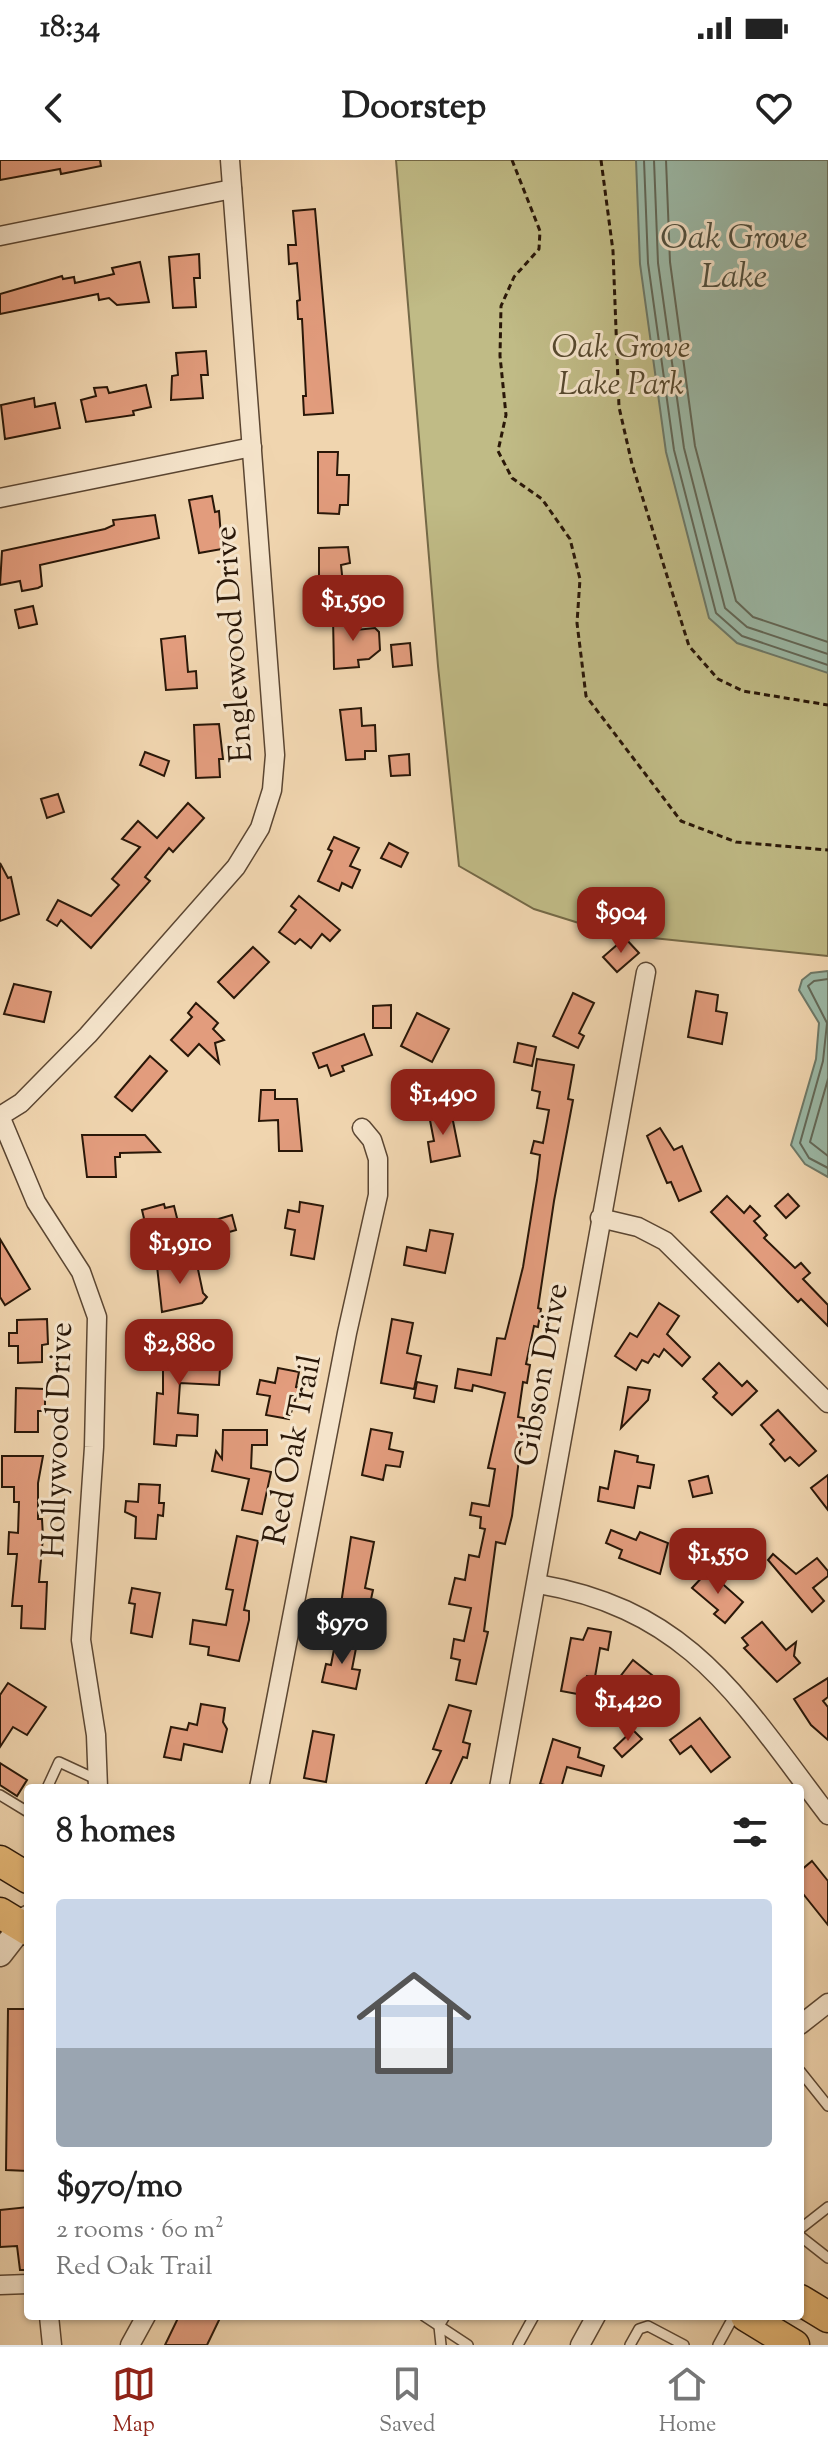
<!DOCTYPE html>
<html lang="en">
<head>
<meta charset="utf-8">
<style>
	:root { --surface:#fff; --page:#f2f2f2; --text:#222; --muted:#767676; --line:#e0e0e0; --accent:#8f2418 }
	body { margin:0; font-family:"Sorts Mill Goudy",serif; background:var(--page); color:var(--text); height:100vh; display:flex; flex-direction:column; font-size:30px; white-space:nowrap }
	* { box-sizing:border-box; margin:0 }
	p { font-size:26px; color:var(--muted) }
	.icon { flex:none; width:44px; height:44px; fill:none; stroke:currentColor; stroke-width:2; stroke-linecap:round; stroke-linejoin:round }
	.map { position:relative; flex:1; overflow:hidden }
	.sheet { position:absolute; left:24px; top:1624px; width:780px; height:536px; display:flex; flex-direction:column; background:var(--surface); border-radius:8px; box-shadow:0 2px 6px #0004 }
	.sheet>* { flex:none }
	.price { position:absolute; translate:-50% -68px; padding:0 18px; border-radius:16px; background:var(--accent); color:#fff; font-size:26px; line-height:52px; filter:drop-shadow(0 2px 4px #0008) }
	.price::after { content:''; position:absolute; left:50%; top:48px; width:24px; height:18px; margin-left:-12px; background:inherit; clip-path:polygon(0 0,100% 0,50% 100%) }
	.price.on { background:#222; color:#fff }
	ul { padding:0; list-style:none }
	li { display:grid; align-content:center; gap:16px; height:424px; padding:0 32px }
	li span { display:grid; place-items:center; height:248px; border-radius:8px; color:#555 }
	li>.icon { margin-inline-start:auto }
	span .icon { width:144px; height:144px; fill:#fffc; stroke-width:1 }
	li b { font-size:34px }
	h2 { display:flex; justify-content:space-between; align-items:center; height:96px; padding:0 32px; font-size:34px }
	.status { display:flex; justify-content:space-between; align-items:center; height:56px; padding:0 40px; background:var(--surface); direction:ltr }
	.status svg { height:22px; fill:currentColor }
	header { display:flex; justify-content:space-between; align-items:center; height:104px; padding:0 32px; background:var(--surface); font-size:36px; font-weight:700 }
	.tabs { display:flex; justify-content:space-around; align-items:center; height:112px; border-top:2px solid var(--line); background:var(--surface); font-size:22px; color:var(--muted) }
	.tabs a { display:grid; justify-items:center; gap:4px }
	.tabs .on { color:var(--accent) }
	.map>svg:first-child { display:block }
	.green { fill:#c0bb86; stroke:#746947; stroke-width:2 }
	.water { fill:#9bb9a7; stroke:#6d7867; stroke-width:2 }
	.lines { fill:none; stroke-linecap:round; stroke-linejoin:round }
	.shore { stroke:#626858; stroke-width:2 }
	.building { fill:#e29c7d; stroke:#291708; stroke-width:2 }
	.service-casing { stroke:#5b4632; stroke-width:12 }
	.minor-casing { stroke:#5b4632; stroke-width:21 }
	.tertiary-casing { stroke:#5b4632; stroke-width:27 }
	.primary-casing { stroke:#291708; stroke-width:33 }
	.path { stroke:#291708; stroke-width:3; stroke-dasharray:6 4; stroke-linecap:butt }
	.service { stroke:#f5e4cb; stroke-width:9 }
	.minor { stroke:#f5e4cb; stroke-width:18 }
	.tertiary { stroke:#f5e4cb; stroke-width:24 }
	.primary { stroke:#e8ba78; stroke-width:30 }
	.labels { text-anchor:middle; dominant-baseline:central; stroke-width:6; stroke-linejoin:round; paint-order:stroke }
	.park-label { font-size:32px; font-style:italic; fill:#56482e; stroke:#f5e4cb }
	.street-label { font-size:32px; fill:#291708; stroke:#f5e4cb }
	.water-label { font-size:34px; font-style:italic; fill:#515040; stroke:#f5e4cb }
</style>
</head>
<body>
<div class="status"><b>18:34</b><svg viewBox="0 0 49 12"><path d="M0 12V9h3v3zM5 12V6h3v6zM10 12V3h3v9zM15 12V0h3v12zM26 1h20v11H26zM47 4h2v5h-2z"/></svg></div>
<header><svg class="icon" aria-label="back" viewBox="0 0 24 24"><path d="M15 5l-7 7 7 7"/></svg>Doorstep<svg class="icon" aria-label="heart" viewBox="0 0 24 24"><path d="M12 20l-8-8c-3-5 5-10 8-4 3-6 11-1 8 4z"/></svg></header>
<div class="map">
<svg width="828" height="2185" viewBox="0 0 828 2185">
	<rect width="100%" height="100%" fill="#f0d5af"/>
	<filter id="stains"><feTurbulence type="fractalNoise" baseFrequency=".0025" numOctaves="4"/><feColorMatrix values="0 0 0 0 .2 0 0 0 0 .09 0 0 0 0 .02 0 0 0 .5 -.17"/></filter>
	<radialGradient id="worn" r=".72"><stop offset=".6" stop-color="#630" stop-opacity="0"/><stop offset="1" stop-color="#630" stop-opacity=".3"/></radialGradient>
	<!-- green -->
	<polygon class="green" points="396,0 828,0 828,796 614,774 534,749 459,706 438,506"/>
	<!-- water -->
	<g class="water">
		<polygon points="636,0 828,0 828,513 737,483 709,458 666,292 640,104"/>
		<polygon points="828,811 828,1017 805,1004 791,985 816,899 819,863 799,830 802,820 811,813"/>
	</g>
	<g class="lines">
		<!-- shore -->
		<g class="shore">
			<polyline points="644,0 648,103 674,290 716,453 742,476 828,505"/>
			<polyline points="654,0 658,103 684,288 725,448 747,467 828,494"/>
			<polyline points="666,0 670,102 695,286 736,441 753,457 828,482"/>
			<polyline points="828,819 814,821 808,826 827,863 823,901 800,983 809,998 828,1008"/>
			<polyline points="828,919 810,982 828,996"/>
		</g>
	</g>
	<!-- building -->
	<g class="building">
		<polygon points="0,0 100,0 101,6 61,14 60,9 0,20"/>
		<polygon points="315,49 333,253 304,255 303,236 306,236 302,159 298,159 297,141 300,140 297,103 289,104 288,85 296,85 293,51"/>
		<polygon points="199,94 200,118 194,118 196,147 173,148 169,97"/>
		<polygon points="140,102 149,142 117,145 109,138 99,140 98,134 0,154 0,134 62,116 63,119 74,117 75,123 114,114 112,108"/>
		<polygon points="206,191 208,215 201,215 203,238 171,240 172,216 178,215 176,193"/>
		<polygon points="146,225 151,247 133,251 134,255 86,262 81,240 96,236 94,228 107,227 109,233"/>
		<polygon points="34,238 35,247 55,243 60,268 5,279 1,245"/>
		<polygon points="318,292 338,292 337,315 349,315 348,345 340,345 339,354 318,353"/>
		<polygon points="212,336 215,352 219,351 222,389 199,393 189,340"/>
		<polygon points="155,355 159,378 40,405 42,426 38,428 22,431 20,421 0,425 2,391 105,369 114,365 113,360"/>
		<polygon points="348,387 350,403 341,405 343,424 319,426 319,388"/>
		<polygon points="33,446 37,464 19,468 15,450"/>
		<polygon points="354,455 356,470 375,468 379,472 380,490 369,499 358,500 359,507 334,509 333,457"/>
		<polygon points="185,476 188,512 196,511 197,528 166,530 161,479"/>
		<polygon points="410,483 412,505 393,507 391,485"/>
		<polygon points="361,548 362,566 375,565 376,591 365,591 365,599 346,600 340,550"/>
		<polygon points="219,564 223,599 219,599 220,617 196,618 194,565"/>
		<polygon points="145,592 169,601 164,616 140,605"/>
		<polygon points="409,594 410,615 391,616 389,596"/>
		<polygon points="58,634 64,652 47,658 41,639"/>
		<polygon points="188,643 204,658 173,692 169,688 145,717 150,721 91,788 61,760 57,766 47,760 58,740 91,756 119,725 112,719 140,687 122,679 138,661 157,678"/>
		<polygon points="334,677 359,688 350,706 360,710 352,728 342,723 339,731 318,721 332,691 328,689"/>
		<polygon points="389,683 408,693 401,707 381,698"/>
		<polygon points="0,703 8,718 11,717 19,754 0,761"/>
		<polygon points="299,736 340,770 330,781 322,774 311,788 300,779 295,784 279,772 296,750 291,746"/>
		<polygon points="625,778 639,793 617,812 603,797"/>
		<polygon points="253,787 269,802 234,838 218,822"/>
		<polygon points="14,824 51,832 44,862 4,854"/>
		<polygon points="696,831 718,835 716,851 727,853 722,884 688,877"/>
		<polygon points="573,833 594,843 579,873 584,876 578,888 553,876"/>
		<polygon points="196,843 218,863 213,869 224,880 215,883 219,903 199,884 188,896 171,880 192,857 188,853"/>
		<polygon points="391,845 391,868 373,868 373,846"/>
		<polygon points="417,853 449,869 432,902 401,886"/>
		<polygon points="364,874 372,895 342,906 344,911 331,916 327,905 319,908 313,893"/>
		<polygon points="518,883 536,887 532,906 514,902"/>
		<polygon points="150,896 167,911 132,951 115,937"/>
		<polygon points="537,899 574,905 568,939 573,940 554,1041 538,1148 541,1149 538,1167 534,1166 526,1204 530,1205 527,1223 523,1222 518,1257 524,1258 512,1356 505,1384 496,1382 484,1471 488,1472 476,1524 456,1520 460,1500 451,1498 454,1479 464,1481 471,1448 449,1444 455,1418 465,1420 469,1395 479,1397 485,1369 480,1368 481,1357 470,1355 472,1343 489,1346 495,1309 488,1308 505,1233 473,1225 472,1231 455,1228 458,1209 491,1215 497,1178 505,1179 523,1107 537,1020 540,995 531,993 534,981 543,983 549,950 537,948 540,932 532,930"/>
		<polygon points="261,930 275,930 275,939 297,939 302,991 279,991 278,960 259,961"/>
		<polygon points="451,951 460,996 431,1002 428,982 434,981 429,955"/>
		<polygon points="660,968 674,990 682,986 701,1031 679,1041 671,1022 667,1023 647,976"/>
		<polygon points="82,975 145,975 160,992 120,993 120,997 115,997 116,1017 87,1017"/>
		<polygon points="788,1034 799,1046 786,1058 775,1046"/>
		<polygon points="727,1036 744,1053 750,1046 760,1056 754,1061 767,1075 764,1078 795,1108 801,1103 810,1113 803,1119 828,1145 828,1166 801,1139 798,1142 789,1133 711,1052"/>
		<polygon points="300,1042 323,1046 314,1099 291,1095 295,1070 285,1068 288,1050 299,1052"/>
		<polygon points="164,1044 165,1048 174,1046 181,1074 144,1085 140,1068 146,1067 142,1050"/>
		<polygon points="232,1055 236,1070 219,1075 215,1060"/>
		<polygon points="430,1070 453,1074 445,1113 404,1105 407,1087 426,1091"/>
		<polygon points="0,1079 30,1129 5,1145 0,1137"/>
		<polygon points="196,1100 203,1133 207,1137 202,1143 162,1152 157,1106"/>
		<polygon points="659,1143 679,1156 667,1174 690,1197 682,1206 664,1189 659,1197 654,1194 648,1203 642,1200 636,1210 615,1196 630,1173 637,1177"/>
		<polygon points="47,1159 48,1184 42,1185 42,1202 18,1203 18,1186 9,1186 9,1173 17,1173 17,1160"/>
		<polygon points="392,1159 413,1163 407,1193 421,1196 414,1229 381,1223"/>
		<polygon points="163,1171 193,1171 193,1206 220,1208 219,1225 180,1223 178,1253 198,1255 197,1276 177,1275 176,1286 154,1284 157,1233 163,1234"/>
		<polygon points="719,1203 742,1226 747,1221 757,1231 732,1255 713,1237 717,1233 703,1219"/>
		<polygon points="278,1208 299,1212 296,1227 299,1228 289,1259 266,1255 270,1236 257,1234 260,1220 275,1223"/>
		<polygon points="417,1222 437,1226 434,1242 414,1238"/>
		<polygon points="628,1227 650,1230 648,1240 621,1268"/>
		<polygon points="16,1228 45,1229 45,1251 38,1251 38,1272 15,1272"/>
		<polygon points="778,1250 816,1291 799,1306 790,1297 785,1301 770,1284 774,1280 761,1265"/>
		<polygon points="371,1269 392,1273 389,1289 403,1292 400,1307 386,1305 383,1320 362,1315"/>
		<polygon points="223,1270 267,1270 267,1285 252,1285 251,1308 271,1312 262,1354 242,1350 249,1319 212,1311 216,1291 222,1299"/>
		<polygon points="615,1291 638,1296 637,1302 654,1305 650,1328 638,1326 634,1348 598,1341 600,1327 608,1329"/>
		<polygon points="2,1296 43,1296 38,1323 38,1359 42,1359 43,1377 39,1422 47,1422 45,1469 21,1468 22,1446 12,1446 17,1394 8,1394 9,1372 18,1373 19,1342 14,1342 14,1327 2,1327"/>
		<polygon points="828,1315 828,1350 811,1328"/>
		<polygon points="708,1316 712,1333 693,1337 689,1321"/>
		<polygon points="139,1324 160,1325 159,1343 164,1343 163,1356 158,1355 156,1379 135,1378 136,1357 125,1352 126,1341 138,1342"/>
		<polygon points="611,1370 636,1380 640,1372 668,1383 660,1414 619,1398 622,1390 606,1383"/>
		<polygon points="237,1376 258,1381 244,1450 249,1451 249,1460 239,1501 208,1495 209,1487 190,1484 193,1460 226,1465 233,1430 226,1429"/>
		<polygon points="351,1377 374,1382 365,1428 373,1430 370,1444 362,1443 361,1448 341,1444"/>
		<polygon points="773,1394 796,1414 817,1398 828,1411 828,1416 813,1428 824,1441 812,1452 768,1400"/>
		<polygon points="708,1411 743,1442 725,1463 714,1454 718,1450 692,1428"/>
		<polygon points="132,1428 160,1433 152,1477 131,1473 135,1444 129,1443"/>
		<polygon points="762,1462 786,1490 796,1482 794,1496 800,1503 777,1522 744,1488 748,1485 742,1478"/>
		<polygon points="588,1468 611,1472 608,1490 600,1488 595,1517 587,1516 583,1535 561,1531 571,1478 583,1480"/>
		<polygon points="336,1479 357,1483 352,1509 360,1510 356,1529 322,1522 326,1504 331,1505"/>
		<polygon points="633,1500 667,1527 664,1531 675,1540 661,1558 630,1534 634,1529 619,1518"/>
		<polygon points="828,1518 828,1537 823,1541 828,1547 828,1580 811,1565 794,1539"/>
		<polygon points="8,1523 46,1547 27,1575 13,1567 0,1587 0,1535"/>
		<polygon points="201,1544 225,1548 223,1562 227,1569 222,1592 184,1584 181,1600 164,1597 171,1567 187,1570 189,1563 197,1565"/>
		<polygon points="449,1545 471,1551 463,1582 470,1584 467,1598 463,1597 449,1628 424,1628 441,1591 433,1589"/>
		<polygon points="700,1558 730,1597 711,1612 691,1586 680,1594 670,1580"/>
		<polygon points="633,1570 642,1579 622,1597 614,1588"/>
		<polygon points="313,1571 334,1575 326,1622 304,1618"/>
		<polygon points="553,1579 580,1588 578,1597 604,1606 601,1616 567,1607 561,1628 540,1624"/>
		<polygon points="0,1603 27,1620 17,1636 0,1625"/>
		<polygon points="812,1701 828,1721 828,1765 800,1730 800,1711"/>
		<polygon points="8,1849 28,1849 28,2011 6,2010"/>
		<polygon points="28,2047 28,2110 20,2110 17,2086 0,2087 0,2050"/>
		<polygon points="179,2156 221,2156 207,2185 165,2185"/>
	</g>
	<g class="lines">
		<!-- service casing -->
		<g class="service-casing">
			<g id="service">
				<polyline points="47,1628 59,1602 98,1620"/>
				<polyline points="0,1635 28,1652"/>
				<polyline points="800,1911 828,1946"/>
				<polyline points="800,2069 828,2047"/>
				<polyline points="800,2076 828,2098"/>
				<polyline points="424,2156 468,2185"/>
				<polyline points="441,2185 439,2166 445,2156"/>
				<polyline points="518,2185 534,2156"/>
				<polyline points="630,2185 639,2169 648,2166 684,2185"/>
				<polyline points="718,2185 734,2156"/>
			</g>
		</g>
		<!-- minor casing -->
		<g class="minor-casing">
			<g id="minor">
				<polyline points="0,76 232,29"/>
				<polyline points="0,338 252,287"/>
				<polyline points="0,956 21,943 88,875 236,707 260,668 272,630 275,595 230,0"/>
				<polyline points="0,956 36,1042 81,1112 97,1157 94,1287 81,1480 96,1575 98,1628"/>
				<polyline points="600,1058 638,1067 665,1081 828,1243"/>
				<path d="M 538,1424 C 691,1450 740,1540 828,1655"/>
				<polyline points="259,1628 347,1173 378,1035 378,999 372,980 362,968"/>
				<polyline points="499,1628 646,812"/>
				<polyline points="800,1865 828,1843"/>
				<polyline points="0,2125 28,2124"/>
				<polyline points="49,2156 52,2185"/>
				<polyline points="130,2185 146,2156"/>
				<polyline points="580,2185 596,2156"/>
			</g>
		</g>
		<!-- tertiary casing -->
		<g class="tertiary-casing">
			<polyline id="tertiary" points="0,1794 28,1758"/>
		</g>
		<!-- primary casing -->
		<g class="primary-casing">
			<g id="primary">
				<polyline points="0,1701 28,1718"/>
				<polyline points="0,1753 28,1770"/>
				<polyline points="800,2140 828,2157"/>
				<polyline points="746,2156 794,2185"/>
			</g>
		</g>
		<!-- path -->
		<g class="path">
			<polyline points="512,0 540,71 539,89 514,117 501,146 500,196 506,255 498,291 512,318 542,339 570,379 580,419 577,463 586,536 681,661 736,682 828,690"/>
			<polyline points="601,0 613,91 619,247 632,304 689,486 718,519 743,531 828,545"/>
		</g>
		<!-- service -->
		<use href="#service" class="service"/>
		<!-- minor -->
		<use href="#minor" class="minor"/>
		<!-- tertiary -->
		<use href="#tertiary" class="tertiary"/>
		<!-- primary -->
		<use href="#primary" class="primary"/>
	</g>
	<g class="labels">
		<!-- park labels -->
		<g class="park-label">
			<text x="621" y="189">Oak Grove<tspan x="621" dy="37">Lake Park</tspan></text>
		</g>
		<!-- street labels -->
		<g class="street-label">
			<text transform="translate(235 484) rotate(-94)">Englewood Drive</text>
			<text transform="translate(543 1215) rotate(-80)">Gibson Drive</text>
			<text transform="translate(59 1280) rotate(-88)">Hollywood Drive</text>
			<text transform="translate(294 1290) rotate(-79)">Red Oak Trail</text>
		</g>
		<!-- water labels -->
		<g class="water-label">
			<text x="734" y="79">Oak Grove<tspan x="734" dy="39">Lake</tspan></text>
		</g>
	</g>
	<rect width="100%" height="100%" filter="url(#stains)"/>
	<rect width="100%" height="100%" fill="url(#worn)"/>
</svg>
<b class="price" style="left:353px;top:483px">$1,590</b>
<b class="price" style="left:621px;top:795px">$904</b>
<b class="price" style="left:443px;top:977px">$1,490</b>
<b class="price" style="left:180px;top:1126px">$1,910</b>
<b class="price" style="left:179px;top:1227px">$2,880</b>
<b class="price" style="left:718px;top:1436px">$1,550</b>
<b class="price on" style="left:342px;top:1506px">$970</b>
<b class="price" style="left:628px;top:1583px">$1,420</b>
<section class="sheet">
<h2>8 homes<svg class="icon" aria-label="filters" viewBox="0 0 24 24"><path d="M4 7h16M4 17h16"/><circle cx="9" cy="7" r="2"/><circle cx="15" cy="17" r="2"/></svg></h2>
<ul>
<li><span style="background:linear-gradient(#c9d6e8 60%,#9aa5b1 0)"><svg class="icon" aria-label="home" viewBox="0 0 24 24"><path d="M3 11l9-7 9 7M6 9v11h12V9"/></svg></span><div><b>$970/mo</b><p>2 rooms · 60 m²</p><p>Red Oak Trail</p></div></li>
</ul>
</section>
</div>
<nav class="tabs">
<a class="on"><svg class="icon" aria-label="map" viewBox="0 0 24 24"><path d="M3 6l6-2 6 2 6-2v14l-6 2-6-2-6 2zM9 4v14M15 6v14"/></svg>Map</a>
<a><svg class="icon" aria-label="saved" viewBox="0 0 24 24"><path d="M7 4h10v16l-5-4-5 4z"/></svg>Saved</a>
<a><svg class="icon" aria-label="home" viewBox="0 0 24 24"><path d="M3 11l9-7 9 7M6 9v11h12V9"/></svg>Home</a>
</nav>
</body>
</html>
